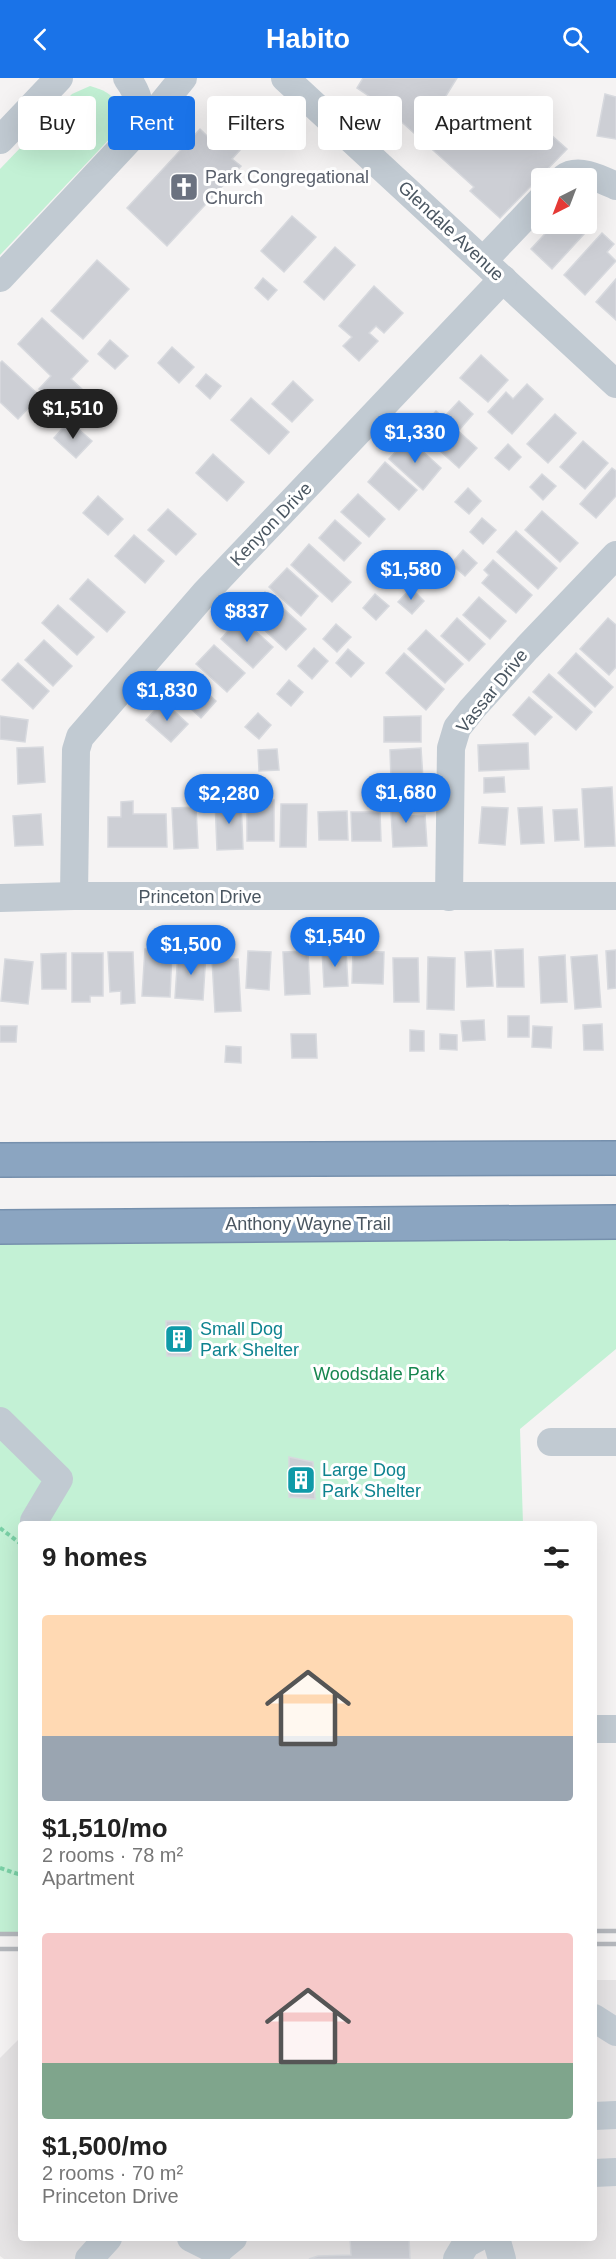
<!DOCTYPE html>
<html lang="en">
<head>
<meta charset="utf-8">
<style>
	:root { --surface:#fff; --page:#f2f2f2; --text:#222; --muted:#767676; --accent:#1a73e8 }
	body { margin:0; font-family:Helvetica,sans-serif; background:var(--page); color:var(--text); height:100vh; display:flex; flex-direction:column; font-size:22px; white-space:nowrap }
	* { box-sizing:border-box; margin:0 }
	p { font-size:20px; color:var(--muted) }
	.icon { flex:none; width:33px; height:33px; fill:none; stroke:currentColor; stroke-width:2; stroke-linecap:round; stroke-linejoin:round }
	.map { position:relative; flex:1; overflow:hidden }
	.details { position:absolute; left:18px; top:1443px; width:579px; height:720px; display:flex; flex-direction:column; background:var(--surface); border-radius:6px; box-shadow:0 6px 24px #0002 }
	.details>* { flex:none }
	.hud { position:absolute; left:18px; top:18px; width:580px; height:54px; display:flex; gap:12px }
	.needle { width:39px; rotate:222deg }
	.fabs { position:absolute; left:531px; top:90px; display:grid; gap:12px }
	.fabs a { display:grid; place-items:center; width:66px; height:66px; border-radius:6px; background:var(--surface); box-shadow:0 6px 24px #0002; font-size:30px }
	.price { position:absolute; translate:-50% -51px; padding:0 14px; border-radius:21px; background:var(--accent); color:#fff; font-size:20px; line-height:39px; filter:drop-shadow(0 2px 3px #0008) }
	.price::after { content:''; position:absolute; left:50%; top:36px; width:18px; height:14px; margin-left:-9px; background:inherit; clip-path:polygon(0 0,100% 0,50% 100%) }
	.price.selected { background:#222; color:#fff }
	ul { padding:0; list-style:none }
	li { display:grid; align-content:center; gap:12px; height:318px; padding:0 24px }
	li span { display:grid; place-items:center; height:186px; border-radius:6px; color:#555 }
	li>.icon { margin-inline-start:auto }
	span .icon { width:108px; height:108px; fill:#fffc; stroke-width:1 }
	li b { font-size:26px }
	h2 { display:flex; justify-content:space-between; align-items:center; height:72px; padding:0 24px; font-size:26px }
	.chip { padding:0 21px; border-radius:6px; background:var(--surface); box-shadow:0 6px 24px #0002; font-size:21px; line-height:54px }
	.chip.selected { background:var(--accent); color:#fff }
	header { display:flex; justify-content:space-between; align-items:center; height:78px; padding:0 24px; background:var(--accent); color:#fff; font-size:27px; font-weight:600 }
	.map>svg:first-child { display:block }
	.education { fill:#e6e4e5 }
	.green { fill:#c3f1d5 }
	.building { fill:#cdcfd5; stroke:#d7d9de; stroke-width:1.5 }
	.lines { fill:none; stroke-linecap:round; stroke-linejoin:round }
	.highway-casing { stroke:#7690ad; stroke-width:36 }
	.path { stroke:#7ad0a6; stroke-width:4; stroke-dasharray:4.5 3; stroke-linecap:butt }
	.minor { stroke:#c1cad2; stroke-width:28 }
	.highway { stroke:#8ba5c1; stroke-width:33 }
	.rail { stroke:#b5b8bd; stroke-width:4.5 }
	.labels { text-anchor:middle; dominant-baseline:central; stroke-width:6; stroke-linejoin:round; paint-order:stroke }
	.worship-label { font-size:18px; fill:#5b616d; stroke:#fff; text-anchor:start }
	.street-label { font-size:18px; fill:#4a5661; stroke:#fff }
	.culture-label { font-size:18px; fill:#0d838f; stroke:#fff; text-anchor:start }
	.park-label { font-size:18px; fill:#17864f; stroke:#fff }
</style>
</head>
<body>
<header><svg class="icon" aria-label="back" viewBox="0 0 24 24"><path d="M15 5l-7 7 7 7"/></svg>Habito<svg class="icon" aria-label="search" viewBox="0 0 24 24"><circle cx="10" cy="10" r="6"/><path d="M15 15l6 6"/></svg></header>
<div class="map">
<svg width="616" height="2181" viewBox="0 0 616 2181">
	<rect width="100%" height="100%" fill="#f5f3f3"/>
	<!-- education -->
	<polygon class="education" points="594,1902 616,1902 616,2181 4,2181 0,2178 0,1980 21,1959 21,2160 594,2160"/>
	<!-- green -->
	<g class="green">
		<path d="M 90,8 C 117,15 123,28 116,54 L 0,177 L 0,91 L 72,16 Z"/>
		<polygon points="616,1144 616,1271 520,1351 523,1446 21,1446 21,1856 0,1856 0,1148"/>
	</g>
	<!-- building -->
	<g class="building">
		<polygon points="363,0 457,0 444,21 484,58 492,48 502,56 524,33 567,71 500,140 470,113 474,109 385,29 357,10"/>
		<polygon points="605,16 616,19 616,61 597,58"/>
		<polygon points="200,51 209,60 217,51 240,72 232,81 241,88 167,168 127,130"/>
		<polygon points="292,138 316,159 284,194 261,173"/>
		<polygon points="554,146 572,146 584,156 552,191 531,171"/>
		<polygon points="602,155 614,166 607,174 616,183 585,217 564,197"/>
		<polygon points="335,169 355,187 324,222 304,204"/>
		<polygon points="97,182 129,211 83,261 51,233"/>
		<polygon points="263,200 277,212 268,222 255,210"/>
		<polygon points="616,201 616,242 596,224"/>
		<polygon points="374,208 403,235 384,255 376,248 369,255 378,263 359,283 343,268 352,259 339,248"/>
		<polygon points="42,240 88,283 71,301 83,312 63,333 39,311 51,298 18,266"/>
		<polygon points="110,262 128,278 115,291 98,276"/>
		<polygon points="172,269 194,289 179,305 158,285"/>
		<polygon points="481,277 508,302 488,324 460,300"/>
		<polygon points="2,283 40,318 18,341 0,324 0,285"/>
		<polygon points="206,296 221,308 210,321 196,308"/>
		<polygon points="293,303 313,322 292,344 272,326"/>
		<polygon points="527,306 543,321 512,356 488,334 506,314 513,321"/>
		<polygon points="251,320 289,354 269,376 231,342"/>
		<polygon points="459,323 473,336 460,351 445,338"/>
		<polygon points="436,333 477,370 459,390 418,353"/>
		<polygon points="555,336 576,355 548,385 527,366"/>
		<polygon points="69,343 92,363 76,380 54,360"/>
		<polygon points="408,360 441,390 423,412 389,381"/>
		<polygon points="583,363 608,385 585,411 560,389"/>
		<polygon points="508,366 521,379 509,392 495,380"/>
		<polygon points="213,376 244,404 227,423 196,395"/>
		<polygon points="385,384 417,412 399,432 368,404"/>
		<polygon points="612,390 616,393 616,418 596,440 580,426"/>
		<polygon points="542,396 556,408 543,422 530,409"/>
		<polygon points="468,410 481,423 469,436 455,424"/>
		<polygon points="358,416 385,441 369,459 341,434"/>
		<polygon points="98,418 123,441 108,457 83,435"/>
		<polygon points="168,431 196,456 176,477 148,452"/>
		<polygon points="542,433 578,465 560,484 525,452"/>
		<polygon points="482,440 496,452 483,466 470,454"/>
		<polygon points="335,442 361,465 344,483 319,460"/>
		<polygon points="516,453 557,490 538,511 497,474"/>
		<polygon points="134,457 164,483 145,505 115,478"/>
		<polygon points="309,466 351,504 332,524 291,487"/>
		<polygon points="463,472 477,485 465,498 451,486"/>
		<polygon points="493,482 532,517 516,535 482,505 489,497 484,492"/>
		<polygon points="287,490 318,518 301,538 269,509"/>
		<polygon points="88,501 125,534 107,554 70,521"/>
		<polygon points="411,510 424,523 412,536 398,524"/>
		<polygon points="265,514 306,551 286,572 246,535"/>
		<polygon points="375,516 389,528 376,542 363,530"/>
		<polygon points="479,519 506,543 490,561 463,537"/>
		<polygon points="58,527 94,559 77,577 42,545"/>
		<polygon points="240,539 273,569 253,590 221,561"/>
		<polygon points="457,540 485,566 469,583 441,558"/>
		<polygon points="608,540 616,547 616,589 609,597 580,571"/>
		<polygon points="336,546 351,559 337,574 323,561"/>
		<polygon points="426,552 463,586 445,605 408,571"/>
		<polygon points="44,562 72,588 53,608 25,582"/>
		<polygon points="214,567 245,595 227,614 196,586"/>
		<polygon points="314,570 328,583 312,601 298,588"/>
		<polygon points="348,571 364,585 351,599 336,585"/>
		<polygon points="404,575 444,611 426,632 386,595"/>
		<polygon points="576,575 613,609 595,629 558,595"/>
		<polygon points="18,585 49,613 33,631 2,602"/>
		<polygon points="549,596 592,634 576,652 533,614"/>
		<polygon points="188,597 216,623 201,640 172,614"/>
		<polygon points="289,602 303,614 291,628 277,616"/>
		<polygon points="529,619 552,639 535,657 513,637"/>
		<polygon points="163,623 188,646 171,664 146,642"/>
		<polygon points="258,635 271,647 259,661 245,649"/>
		<polygon points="0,638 28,642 25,664 0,661"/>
		<polygon points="421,638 421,664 384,664 384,639"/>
		<polygon points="528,665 529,691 479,693 478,667"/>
		<polygon points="43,669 45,704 18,706 17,670"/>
		<polygon points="421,670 423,701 391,702 390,672"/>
		<polygon points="277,671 279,692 259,693 258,672"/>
		<polygon points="504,699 505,714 484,715 484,700"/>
		<polygon points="612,709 615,768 585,769 582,711"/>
		<polygon points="407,715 408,738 425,737 427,768 393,769 390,716"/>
		<polygon points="241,722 243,771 217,772 215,723"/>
		<rect x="247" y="722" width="27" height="41"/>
		<polygon points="133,723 133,736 166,736 167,769 108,769 108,739 121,739 121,724"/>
		<polygon points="281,726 307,726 306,769 280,769"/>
		<polygon points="196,729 198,770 174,771 172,730"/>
		<polygon points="482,729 508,730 505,767 479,765"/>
		<polygon points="542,729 544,765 521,766 518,730"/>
		<polygon points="577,731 579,762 555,763 553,732"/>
		<polygon points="347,733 348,762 319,762 318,734"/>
		<polygon points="351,734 380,734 381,763 352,763"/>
		<polygon points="41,736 43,767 15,768 13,738"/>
		<polygon points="145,871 172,873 170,919 142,918"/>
		<polygon points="346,871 348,908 324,909 322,872"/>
		<polygon points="523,871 524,909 497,909 495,872"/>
		<polygon points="616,872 616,910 608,911 606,873"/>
		<polygon points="248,873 271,874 269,912 246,910"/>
		<polygon points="308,873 310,916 285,917 283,874"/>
		<polygon points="353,873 384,874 383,906 352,905"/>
		<polygon points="491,873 493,908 467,909 465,874"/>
		<polygon points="108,874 133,874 135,925 121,926 121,913 110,914"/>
		<polygon points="178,874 206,875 203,922 175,920"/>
		<polygon points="66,875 66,911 42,911 41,876"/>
		<polygon points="72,875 103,875 103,918 90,918 90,924 72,924"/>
		<polygon points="565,877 567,924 541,925 539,879"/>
		<polygon points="597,877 601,929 575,931 571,879"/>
		<polygon points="428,879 455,880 454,932 427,931"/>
		<polygon points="393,880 418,880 419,924 394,924"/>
		<polygon points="5,881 33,884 28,926 1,923"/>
		<polygon points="238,881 241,933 215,934 212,882"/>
		<rect x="508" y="938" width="21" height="21"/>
		<polygon points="484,942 485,962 463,963 461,943"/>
		<polygon points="602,946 603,972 584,972 583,947"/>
		<polygon points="0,948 17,948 16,964 0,964"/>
		<polygon points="533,948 552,949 551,970 532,969"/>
		<polygon points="410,952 424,953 424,973 410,973"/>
		<polygon points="291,956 316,956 317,980 292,980"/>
		<polygon points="440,956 457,957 457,972 440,971"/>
		<polygon points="226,968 241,969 241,985 225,984"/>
		<polygon points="166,1243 190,1243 191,1278 167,1278"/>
		<polygon points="289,1379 313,1384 315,1421 289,1419"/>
		<polygon points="350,2160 409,2160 410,2181 309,2181 318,2178 351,2177"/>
	</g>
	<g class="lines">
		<!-- highway casing -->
		<g class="highway-casing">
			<g id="highway">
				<polyline points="0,1082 616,1080"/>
				<polyline points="0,1149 616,1144"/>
			</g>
		</g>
		<!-- path -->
		<g class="path">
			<polyline points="0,1450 21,1466"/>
			<polyline points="0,1790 21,1797"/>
		</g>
		<!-- minor -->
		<g class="minor">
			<path d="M 127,0 C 143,22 140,31 134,57"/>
			<polyline points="285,0 616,306"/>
			<polyline points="0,62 59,0"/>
			<path d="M 564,100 C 578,89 601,101 616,108"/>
			<polyline points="484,182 542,121"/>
			<polyline points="0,200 156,33 183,0"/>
			<polyline points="74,818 76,672 80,659 205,515 503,201"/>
			<polyline points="449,819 451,670 457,650 472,631 527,570 616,477"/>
			<polyline points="0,820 74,818 616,818"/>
			<polyline points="0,1343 59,1401 34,1443"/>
			<polyline points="551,1364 616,1364"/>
			<polyline points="594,1651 616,1651"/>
			<polyline points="594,1940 616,1954"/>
			<polyline points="594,2038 616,2037"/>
			<polyline points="594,2095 616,2094"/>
			<polyline points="191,2160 217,2173"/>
			<polyline points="496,2160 502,2181"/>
			<polyline points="89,2181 108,2160"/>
			<polyline points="216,2181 217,2173 233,2160"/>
			<polyline points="457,2181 466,2166 477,2160"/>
		</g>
		<!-- highway -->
		<use href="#highway" class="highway"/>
		<!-- rail -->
		<g class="rail">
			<polyline points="594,1853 616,1853"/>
			<polyline points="0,1856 21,1856"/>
			<polyline points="594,1866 616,1866"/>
			<polyline points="0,1871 21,1871"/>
		</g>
	</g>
	<!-- icons -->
	<defs>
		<g id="church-square" transform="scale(1.5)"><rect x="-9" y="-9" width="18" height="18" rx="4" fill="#6b7280" stroke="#fff"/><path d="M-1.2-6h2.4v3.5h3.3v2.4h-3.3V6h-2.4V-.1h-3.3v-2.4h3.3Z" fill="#fff"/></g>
		<g id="building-square" transform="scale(1.5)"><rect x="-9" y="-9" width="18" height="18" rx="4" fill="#0f9aa8" stroke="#fff"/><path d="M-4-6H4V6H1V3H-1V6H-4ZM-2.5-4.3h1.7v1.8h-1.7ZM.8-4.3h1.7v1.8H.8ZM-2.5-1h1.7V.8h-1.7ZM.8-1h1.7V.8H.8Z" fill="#fff"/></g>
	</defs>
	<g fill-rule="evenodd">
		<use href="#church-square" x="184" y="109"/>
		<use href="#building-square" x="179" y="1261"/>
		<use href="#building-square" x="301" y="1402"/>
	</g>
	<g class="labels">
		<!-- worship labels -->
		<g class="worship-label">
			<text x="205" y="99">Park Congregational<tspan x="205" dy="21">Church</tspan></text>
		</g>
		<!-- street labels -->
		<g class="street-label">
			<text transform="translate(451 153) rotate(43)">Glendale Avenue</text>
			<text transform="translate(271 446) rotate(-46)">Kenyon Drive</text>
			<text transform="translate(492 613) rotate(-51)">Vassar Drive</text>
			<text x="200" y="819">Princeton Drive</text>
			<text x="308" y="1146">Anthony Wayne Trail</text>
		</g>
		<!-- culture labels -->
		<g class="culture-label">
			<text x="200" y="1251">Small Dog<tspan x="200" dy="21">Park Shelter</tspan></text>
			<text x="322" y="1392">Large Dog<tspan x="322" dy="21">Park Shelter</tspan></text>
		</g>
		<!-- park labels -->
		<g class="park-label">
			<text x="379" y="1296">Woodsdale Park</text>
		</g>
	</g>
</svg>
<div class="fabs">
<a><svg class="needle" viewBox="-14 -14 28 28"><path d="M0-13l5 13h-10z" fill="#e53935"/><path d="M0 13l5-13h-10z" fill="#767676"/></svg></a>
</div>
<b class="price selected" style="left:73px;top:362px">$1,510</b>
<b class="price" style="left:415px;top:386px">$1,330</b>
<b class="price" style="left:411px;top:523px">$1,580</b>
<b class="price" style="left:247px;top:565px">$837</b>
<b class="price" style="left:167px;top:644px">$1,830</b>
<b class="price" style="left:406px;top:746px">$1,680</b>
<b class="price" style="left:229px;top:747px">$2,280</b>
<b class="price" style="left:335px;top:890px">$1,540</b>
<b class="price" style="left:191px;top:898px">$1,500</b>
<div class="hud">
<a class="chip">Buy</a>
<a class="chip selected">Rent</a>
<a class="chip">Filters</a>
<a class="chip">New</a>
<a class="chip">Apartment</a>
</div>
<section class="details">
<h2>9 homes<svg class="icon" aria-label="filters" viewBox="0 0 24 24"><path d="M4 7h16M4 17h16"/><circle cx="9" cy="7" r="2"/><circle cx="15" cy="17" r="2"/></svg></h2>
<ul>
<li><span style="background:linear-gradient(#ffd9b3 65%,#9aa5b1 0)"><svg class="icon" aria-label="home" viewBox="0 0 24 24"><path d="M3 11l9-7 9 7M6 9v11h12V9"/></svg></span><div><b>$1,510/mo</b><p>2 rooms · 78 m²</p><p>Apartment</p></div></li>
<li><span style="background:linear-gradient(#f6c9c9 70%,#7fa58c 0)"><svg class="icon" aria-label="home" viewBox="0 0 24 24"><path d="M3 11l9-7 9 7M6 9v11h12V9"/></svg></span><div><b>$1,500/mo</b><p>2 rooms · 70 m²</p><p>Princeton Drive</p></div></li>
</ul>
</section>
</div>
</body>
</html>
